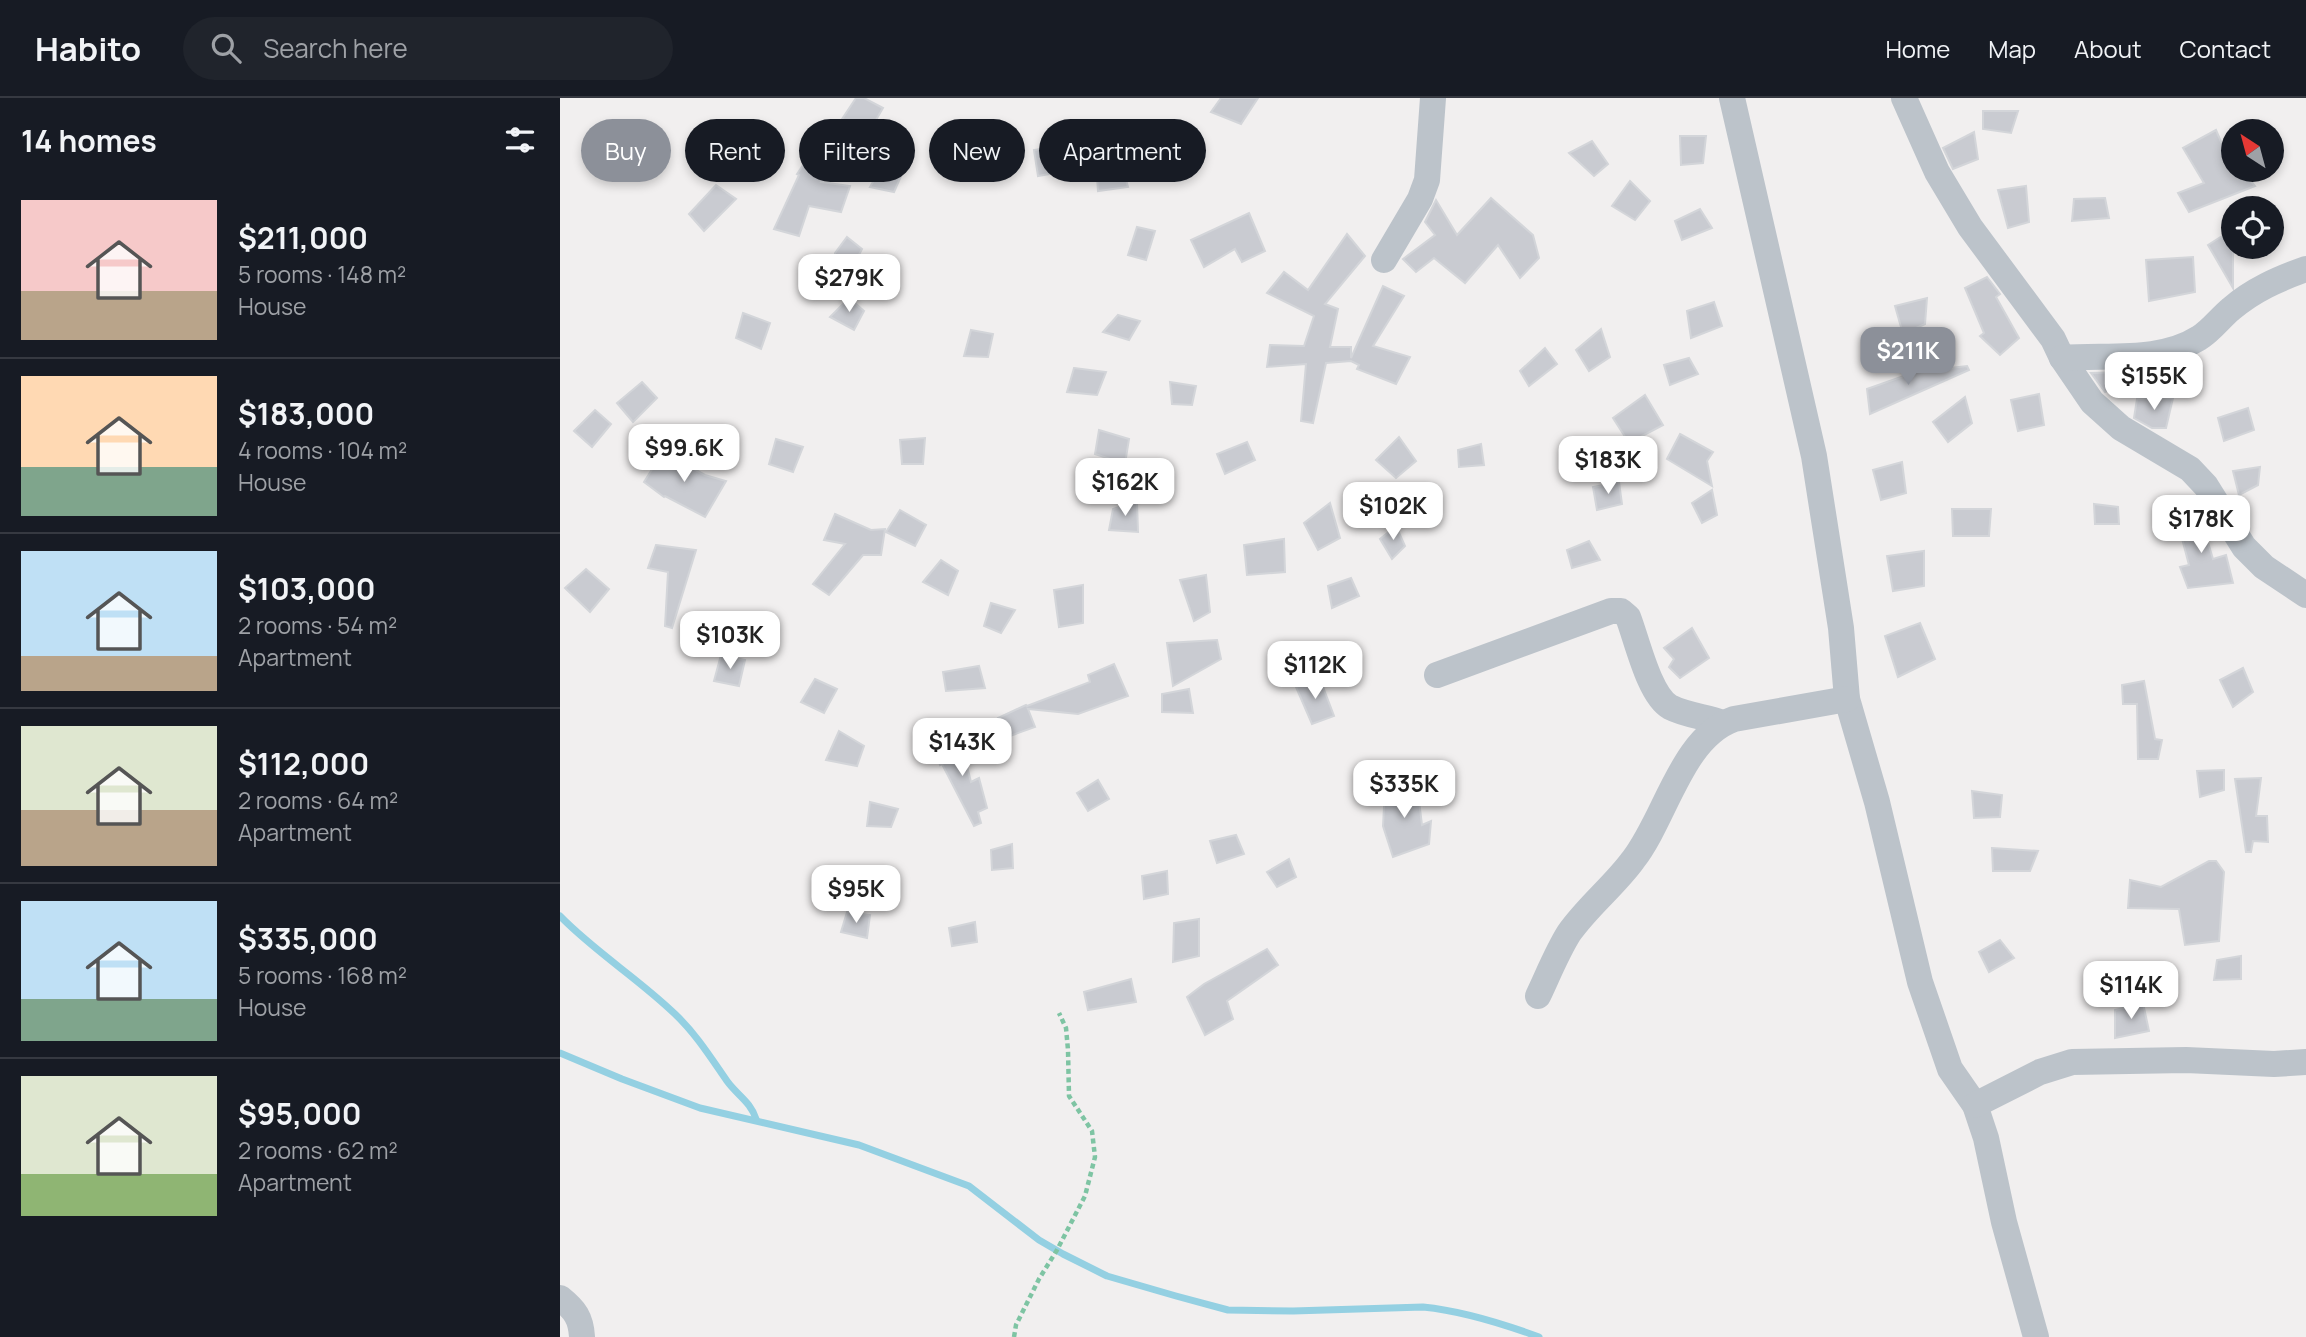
<!DOCTYPE html>
<html lang="en">
<head>
<meta charset="utf-8">
<style>
	:root { --surface:#171b24; --page:#20242c; --text:#f1f3f6; --muted:#9ea1a6; --line:#363941; --accent:#8c9099 }
	body { margin:0; font-family:Manrope,sans-serif; background:var(--page); color:var(--text); height:100vh; display:flex; flex-direction:column; font-size:26px; white-space:nowrap }
	* { box-sizing:border-box; margin:0 }
	p { font-size:23px; color:var(--muted) }
	.icon { flex:none; width:38px; height:38px; fill:none; stroke:currentColor; stroke-width:2; stroke-linecap:round; stroke-linejoin:round }
	.map { position:relative; flex:1; overflow:hidden }
	.drawer { display:flex; flex-direction:column; background:var(--surface); width:560px }
	.drawer>* { flex:none }
	.top-card { position:absolute; left:21px; top:21px; width:665px; height:63px; display:flex; gap:14px }
	.needle { width:46px; rotate:324deg }
	.fabs { position:absolute; left:1661px; top:21px; display:grid; gap:14px }
	.fabs a { display:grid; place-items:center; width:63px; height:63px; border-radius:50%; background:var(--surface); box-shadow:0 4px 10px #0003; font-size:35px }
	.price { position:absolute; translate:-50% -60px; padding:0 16px; border-radius:14px; background:#fff; color:#222; font-size:23px; line-height:46px; filter:drop-shadow(0 2px 4px #0008) }
	.price::after { content:''; position:absolute; left:50%; top:42px; width:21px; height:16px; margin-left:-10px; background:inherit; clip-path:polygon(0 0,100% 0,50% 100%) }
	.price.active { background:var(--accent); color:#fff }
	ul { padding:0; list-style:none }
	li { display:flex; align-items:center; gap:21px; height:175px; padding:0 21px }
	li+li { border-top:2px solid var(--line) }
	li span { display:grid; place-items:center; flex:none; width:196px; height:140px; border-radius:0px; color:#555 }
	li>.icon { margin-inline-start:auto }
	span .icon { width:84px; height:84px; fill:#fffc; stroke-width:1 }
	li b { font-size:30px }
	h2 { display:flex; justify-content:space-between; align-items:center; height:84px; padding:0 21px; font-size:30px }
	.tag { padding:0 24px; border-radius:32px; background:var(--surface); box-shadow:0 4px 10px #0003; font-size:24px; line-height:63px }
	.tag.active { background:var(--accent); color:#fff }
	header { display:flex; align-items:center; gap:42px; box-sizing:border-box; height:98px; padding:0 35px; background:var(--surface); border-bottom:2px solid var(--line) }
	header strong { font-size:33px }
	nav { display:flex; gap:38px; margin-inline-start:auto; font-size:24px }
	.search { width:490px; height:63px; background:var(--page); display:flex; align-items:center; gap:18px; box-sizing:border-box; padding:0 24px; border-radius:38px; color:var(--muted); font-size:26px }
	main { display:flex; flex:1; min-height:0 }
	.map>svg:first-child { display:block }
	.lines { fill:none; stroke-linecap:round; stroke-linejoin:round }
	.stream { stroke:#94d0e2; stroke-width:7 }
	.building { fill:#c9cbd1; stroke:#d3d5d9; stroke-width:2 }
	.path { stroke:#7ec4a3; stroke-width:4.5; stroke-dasharray:5 3.5; stroke-linecap:butt }
	.minor { stroke:#bcc3ca; stroke-width:26 }
</style>
</head>
<body>
<header>
<strong>Habito</strong>
<div class="search"><svg class="icon" aria-label="search" viewBox="0 0 24 24"><circle cx="10" cy="10" r="6"/><path d="M15 15l6 6"/></svg>Search here</div>
<nav><a>Home</a><a>Map</a><a>About</a><a>Contact</a></nav>
</header>
<main>
<section class="drawer">
<h2>14 homes<svg class="icon" aria-label="filters" viewBox="0 0 24 24"><path d="M4 7h16M4 17h16"/><circle cx="9" cy="7" r="2"/><circle cx="15" cy="17" r="2"/></svg></h2>
<ul>
<li><span style="background:linear-gradient(#f6c9c9 65%,#b9a48a 0)"><svg class="icon" aria-label="home" viewBox="0 0 24 24"><path d="M3 11l9-7 9 7M6 9v11h12V9"/></svg></span><div><b>$211,000</b><p>5 rooms · 148 m²</p><p>House</p></div></li>
<li><span style="background:linear-gradient(#ffd9b3 65%,#7fa58c 0)"><svg class="icon" aria-label="home" viewBox="0 0 24 24"><path d="M3 11l9-7 9 7M6 9v11h12V9"/></svg></span><div><b>$183,000</b><p>4 rooms · 104 m²</p><p>House</p></div></li>
<li><span style="background:linear-gradient(#bfe0f5 75%,#b9a48a 0)"><svg class="icon" aria-label="home" viewBox="0 0 24 24"><path d="M3 11l9-7 9 7M6 9v11h12V9"/></svg></span><div><b>$103,000</b><p>2 rooms · 54 m²</p><p>Apartment</p></div></li>
<li><span style="background:linear-gradient(#dfe7d0 60%,#b9a48a 0)"><svg class="icon" aria-label="home" viewBox="0 0 24 24"><path d="M3 11l9-7 9 7M6 9v11h12V9"/></svg></span><div><b>$112,000</b><p>2 rooms · 64 m²</p><p>Apartment</p></div></li>
<li><span style="background:linear-gradient(#bfe0f5 70%,#7fa58c 0)"><svg class="icon" aria-label="home" viewBox="0 0 24 24"><path d="M3 11l9-7 9 7M6 9v11h12V9"/></svg></span><div><b>$335,000</b><p>5 rooms · 168 m²</p><p>House</p></div></li>
<li><span style="background:linear-gradient(#dfe7d0 70%,#8fb573 0)"><svg class="icon" aria-label="home" viewBox="0 0 24 24"><path d="M3 11l9-7 9 7M6 9v11h12V9"/></svg></span><div><b>$95,000</b><p>2 rooms · 62 m²</p><p>Apartment</p></div></li>
</ul>
</section>
<div class="map">
<svg width="1746" height="1239" viewBox="0 0 1746 1239">
	<rect width="100%" height="100%" fill="#f1efef"/>
	<g class="lines">
		<!-- stream -->
		<g class="stream">
			<path d="M 0,818 C 35,854 79,881 115,916 C 136,936 151,960 167,983 C 177,997 191,1004 196,1021"/>
			<path d="M 0,955 L 62,981 L 140,1010 L 299,1047 L 409,1088 L 479,1142 L 503,1156 L 547,1178 L 616,1198 L 668,1212 L 733,1213 L 863,1209 C 903,1213 941,1225 979,1239"/>
		</g>
	</g>
	<!-- building -->
	<g class="building">
		<polygon points="296,0 304,0 323,10 309,34 282,21"/>
		<polygon points="661,0 698,0 681,26 651,14"/>
		<polygon points="1423,13 1458,13 1451,35 1423,31"/>
		<polygon points="1656,32 1673,72 1682,72 1695,88 1629,114 1618,95 1644,85 1623,50"/>
		<polygon points="1414,34 1418,61 1393,71 1383,50"/>
		<polygon points="1120,38 1146,38 1143,65 1121,67"/>
		<polygon points="1032,43 1048,66 1034,78 1009,55"/>
		<polygon points="504,47 507,73 478,78 474,52"/>
		<polygon points="255,49 277,56 261,84 290,88 281,114 249,108 239,138 214,131 239,77 237,76"/>
		<polygon points="560,59 568,89 538,93 536,65"/>
		<polygon points="321,70 342,76 334,94 310,89"/>
		<polygon points="1070,83 1090,103 1075,122 1052,108"/>
		<polygon points="156,87 176,101 144,133 129,116"/>
		<polygon points="1466,88 1469,124 1448,130 1438,92"/>
		<polygon points="931,100 973,137 979,160 960,180 938,147 905,185 874,160 856,174 843,161 875,137 865,124 876,102 897,137"/>
		<polygon points="1545,100 1549,120 1512,123 1514,101"/>
		<polygon points="1140,111 1152,130 1122,142 1115,123"/>
		<polygon points="689,115 705,153 682,164 675,151 644,169 631,142"/>
		<polygon points="577,129 595,133 586,162 568,157"/>
		<polygon points="1673,131 1673,190 1648,147"/>
		<polygon points="787,136 805,158 765,206 778,211 770,249 791,249 791,260 823,188 844,198 813,248 850,259 836,286 797,271 799,267 791,263 766,265 753,325 741,323 746,266 707,269 710,247 744,248 754,218 707,195 724,174 748,192"/>
		<polygon points="287,139 302,151 291,172 275,164 275,155"/>
		<polygon points="1633,159 1635,194 1589,203 1586,162"/>
		<polygon points="1427,179 1440,196 1436,199 1459,240 1440,257 1420,238 1424,235 1405,190"/>
		<polygon points="289,200 304,213 294,232 270,219"/>
		<polygon points="1367,200 1365,226 1343,236 1335,208"/>
		<polygon points="1154,204 1162,228 1131,240 1127,213"/>
		<polygon points="183,215 210,225 201,251 176,240"/>
		<polygon points="558,217 580,223 569,242 543,234"/>
		<polygon points="1041,231 1050,259 1029,273 1016,252"/>
		<polygon points="411,232 433,236 428,259 404,258"/>
		<polygon points="985,250 997,266 969,288 960,273"/>
		<polygon points="1129,260 1138,276 1110,287 1104,267"/>
		<polygon points="1407,268 1409,272 1310,316 1307,291 1355,274"/>
		<polygon points="514,270 546,274 537,297 507,294"/>
		<polygon points="1569,274 1571,283 1545,294 1531,275"/>
		<polygon points="82,284 97,300 73,324 57,305"/>
		<polygon points="610,284 636,288 632,307 612,306"/>
		<polygon points="1479,296 1484,327 1458,333 1451,302"/>
		<polygon points="1085,297 1103,327 1069,345 1053,320"/>
		<polygon points="1405,299 1412,325 1388,344 1373,324"/>
		<polygon points="1613,300 1606,330 1592,330 1574,320 1577,301"/>
		<polygon points="1688,310 1694,332 1664,343 1658,320"/>
		<polygon points="35,312 51,326 32,349 14,333"/>
		<polygon points="539,332 569,341 565,366 535,356"/>
		<polygon points="1120,336 1153,354 1147,363 1152,388 1107,361"/>
		<polygon points="839,339 856,363 836,380 816,362"/>
		<polygon points="365,340 363,366 342,366 340,342"/>
		<polygon points="216,341 243,349 233,374 209,366"/>
		<polygon points="687,344 695,362 665,376 657,356"/>
		<polygon points="921,346 924,367 899,369 898,352"/>
		<polygon points="103,354 145,377 166,383 145,419 105,398 104,399 84,384"/>
		<polygon points="1342,364 1346,395 1321,402 1313,372"/>
		<polygon points="1700,369 1698,387 1679,397 1673,373"/>
		<polygon points="1059,384 1062,406 1037,412 1033,389"/>
		<polygon points="1152,392 1157,417 1142,425 1132,405"/>
		<polygon points="577,403 578,434 549,432 553,411"/>
		<polygon points="770,405 780,440 758,452 744,425"/>
		<polygon points="1534,406 1558,409 1559,426 1535,426"/>
		<polygon points="1392,411 1431,411 1429,438 1393,438"/>
		<polygon points="1638,411 1653,461 1666,457 1673,485 1628,490 1620,469 1629,467 1616,418"/>
		<polygon points="340,412 366,427 355,448 326,434"/>
		<polygon points="275,416 311,432 325,431 321,457 303,457 269,497 253,486 285,446 264,442"/>
		<polygon points="836,428 845,448 832,461 820,441"/>
		<polygon points="724,441 725,474 687,477 684,447"/>
		<polygon points="1029,443 1040,462 1012,470 1007,452"/>
		<polygon points="96,447 136,452 112,530 105,528 108,474 88,470"/>
		<polygon points="1364,453 1364,488 1333,493 1327,458"/>
		<polygon points="381,462 398,473 388,497 363,484"/>
		<polygon points="26,471 49,491 30,514 5,490"/>
		<polygon points="646,477 650,514 634,523 620,482"/>
		<polygon points="791,480 799,498 772,510 768,488"/>
		<polygon points="523,487 523,525 499,529 494,492"/>
		<polygon points="431,505 455,512 441,535 424,528"/>
		<polygon points="1360,525 1375,561 1338,579 1325,538"/>
		<polygon points="1132,530 1149,560 1120,580 1109,569 1114,561 1104,550"/>
		<polygon points="657,542 661,561 613,588 607,545"/>
		<polygon points="161,557 185,562 179,588 154,583"/>
		<polygon points="554,566 568,598 518,616 468,611 475,629 447,639 438,620 466,607 467,608 530,584 528,577"/>
		<polygon points="419,568 425,590 386,593 383,574"/>
		<polygon points="1683,570 1693,594 1673,609 1660,582"/>
		<polygon points="255,581 277,591 264,615 241,604"/>
		<polygon points="760,581 774,618 752,626 736,589"/>
		<polygon points="1584,583 1595,641 1602,642 1598,661 1578,661 1577,606 1563,606 1562,587"/>
		<polygon points="629,591 633,615 602,614 602,596"/>
		<polygon points="279,633 304,648 297,668 266,662"/>
		<polygon points="400,640 411,684 419,680 427,710 418,714 421,725 414,728 382,666 380,667 374,647"/>
		<polygon points="1664,672 1664,692 1640,699 1637,673"/>
		<polygon points="1701,680 1696,718 1707,718 1708,744 1693,743 1691,754 1686,754 1675,681"/>
		<polygon points="538,682 549,701 528,713 517,695"/>
		<polygon points="857,686 862,727 871,723 869,746 833,759 823,728 825,690"/>
		<polygon points="1412,693 1442,697 1440,719 1414,720"/>
		<polygon points="310,704 338,711 331,729 307,728"/>
		<polygon points="676,737 684,756 657,765 650,743"/>
		<polygon points="452,746 453,770 432,772 431,752"/>
		<polygon points="1432,750 1478,753 1470,773 1433,773"/>
		<polygon points="729,761 736,779 717,789 707,774"/>
		<polygon points="1649,763 1656,763 1664,774 1659,843 1625,847 1619,811 1568,810 1570,782 1601,789"/>
		<polygon points="299,769 327,772 321,800 299,797"/>
		<polygon points="607,773 608,796 584,801 582,778"/>
		<polygon points="287,814 310,817 307,840 281,834"/>
		<polygon points="639,821 639,858 613,864 614,825"/>
		<polygon points="415,824 417,844 392,848 389,830"/>
		<polygon points="1440,842 1454,860 1429,874 1419,854"/>
		<polygon points="707,851 718,867 667,903 673,921 645,937 627,899 644,886"/>
		<polygon points="1681,858 1681,881 1654,882 1657,862"/>
		<polygon points="571,881 576,904 528,912 524,894"/>
		<polygon points="1583,905 1589,933 1555,940 1555,912"/>
	</g>
	<g class="lines">
		<!-- path -->
		<polyline class="path" points="454,1239 456,1227 479,1181 497,1152 525,1098 535,1059 532,1033 509,998 508,952 506,930 499,915"/>
		<!-- minor -->
		<g class="minor">
			<polyline points="1172,0 1254,358 1281,530 1287,601 1317,704 1360,884 1390,971 1415,1007 1426,1040 1444,1124 1476,1239"/>
			<polyline points="1344,0 1377,74 1410,129 1493,241 1502,260 1532,304 1561,330 1630,371 1646,388 1684,449 1704,469 1746,497"/>
			<polyline points="824,162 860,101 867,82 873,0"/>
			<path d="M 1502,260 C 1546,256 1600,265 1639,240 C 1651,233 1660,220 1671,211 C 1693,192 1718,181 1746,171"/>
			<path d="M 877,577 L 1051,513 L 1061,513 L 1068,519 C 1077,542 1089,597 1110,609 C 1125,617 1147,619 1163,625"/>
			<path d="M 978,898 C 988,877 997,854 1009,835 C 1028,808 1054,788 1073,762 C 1106,720 1121,640 1174,621 L 1287,601"/>
			<polyline points="1415,1007 1480,974 1512,964 1626,962 1714,966 1746,964"/>
			<path d="M 0,1200 C 15,1212 21,1220 22,1239"/>
		</g>
	</g>
</svg>
<div class="fabs">
<a><svg class="needle" viewBox="-14 -14 28 28"><path d="M0-13l5 13h-10z" fill="#e53935"/><path d="M0 13l5-13h-10z" fill="#9ea1a6"/></svg></a>
<a><svg class="icon" aria-label="locate" viewBox="0 0 24 24"><circle cx="12" cy="12" r="6"/><path d="M12 2v4M12 18v4M2 12h4M18 12h4"/></svg></a>
</div>
<b class="price" style="left:289px;top:216px">$279K</b>
<b class="price active" style="left:1348px;top:289px">$211K</b>
<b class="price" style="left:1594px;top:314px">$155K</b>
<b class="price" style="left:124px;top:386px">$99.6K</b>
<b class="price" style="left:1048px;top:398px">$183K</b>
<b class="price" style="left:565px;top:420px">$162K</b>
<b class="price" style="left:833px;top:444px">$102K</b>
<b class="price" style="left:1641px;top:457px">$178K</b>
<b class="price" style="left:170px;top:573px">$103K</b>
<b class="price" style="left:755px;top:603px">$112K</b>
<b class="price" style="left:402px;top:680px">$143K</b>
<b class="price" style="left:844px;top:722px">$335K</b>
<b class="price" style="left:296px;top:827px">$95K</b>
<b class="price" style="left:1571px;top:923px">$114K</b>
<div class="top-card">
<a class="tag active">Buy</a>
<a class="tag">Rent</a>
<a class="tag">Filters</a>
<a class="tag">New</a>
<a class="tag">Apartment</a>
</div>
</div>
</main>
</body>
</html>
